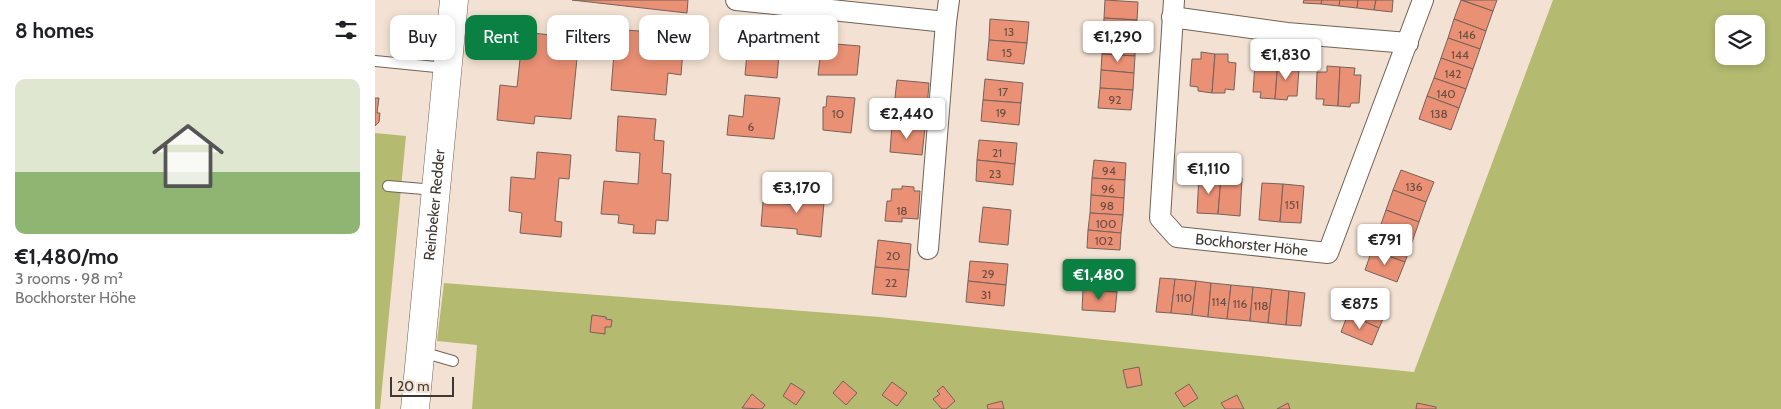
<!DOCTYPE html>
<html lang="en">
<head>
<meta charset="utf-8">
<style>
	:root { --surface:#fff; --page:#f6f6f6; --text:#202124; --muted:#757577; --accent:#0b8043 }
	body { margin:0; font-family:Cabin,sans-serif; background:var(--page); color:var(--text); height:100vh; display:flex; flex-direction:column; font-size:19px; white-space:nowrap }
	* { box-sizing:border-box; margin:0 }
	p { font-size:16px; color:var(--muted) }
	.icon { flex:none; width:28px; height:28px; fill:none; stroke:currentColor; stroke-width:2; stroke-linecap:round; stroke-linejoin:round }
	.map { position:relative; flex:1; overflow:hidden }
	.drawer { display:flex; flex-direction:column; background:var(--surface); width:375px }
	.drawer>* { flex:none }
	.guide { position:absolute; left:15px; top:15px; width:475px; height:45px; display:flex; gap:10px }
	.tools { position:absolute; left:1340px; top:15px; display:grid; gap:10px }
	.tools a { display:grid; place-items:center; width:50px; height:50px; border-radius:10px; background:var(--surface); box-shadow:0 2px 8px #0003; font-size:25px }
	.scale { position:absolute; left:15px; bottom:12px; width:64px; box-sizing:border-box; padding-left:5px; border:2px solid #3f3832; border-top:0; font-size:14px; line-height:18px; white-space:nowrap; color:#3f3832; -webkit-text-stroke:4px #f3e2d3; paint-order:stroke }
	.price { position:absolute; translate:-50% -42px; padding:0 11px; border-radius:5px; background:#fff; color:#222; font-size:16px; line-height:32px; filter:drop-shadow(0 1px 2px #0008) }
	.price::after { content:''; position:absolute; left:50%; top:30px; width:15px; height:11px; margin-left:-8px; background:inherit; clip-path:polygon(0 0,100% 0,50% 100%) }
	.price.active { background:var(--accent); color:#fff }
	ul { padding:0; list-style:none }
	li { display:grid; align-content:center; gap:10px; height:265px; padding:0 15px }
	li span { display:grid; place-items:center; height:155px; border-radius:10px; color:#555 }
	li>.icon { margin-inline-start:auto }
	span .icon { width:90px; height:90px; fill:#fffc; stroke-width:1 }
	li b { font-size:21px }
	h2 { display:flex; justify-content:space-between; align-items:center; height:60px; padding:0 15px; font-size:21px }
	.tag { padding:0 18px; border-radius:10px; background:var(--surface); box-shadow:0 2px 8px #0003; font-size:18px; line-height:45px }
	.tag.active { background:var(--accent); color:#fff }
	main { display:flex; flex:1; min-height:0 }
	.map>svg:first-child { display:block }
	.green { fill:#b4bb70; fill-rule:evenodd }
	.building { fill:#e99075; stroke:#75615b }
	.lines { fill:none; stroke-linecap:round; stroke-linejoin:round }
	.lane-casing { stroke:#716255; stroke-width:12 }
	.street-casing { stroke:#716255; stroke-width:22 }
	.secondary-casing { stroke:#716255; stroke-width:29 }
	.lane { stroke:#fff; stroke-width:10 }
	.street { stroke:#fff; stroke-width:20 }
	.secondary { stroke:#fff; stroke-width:28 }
	.labels { text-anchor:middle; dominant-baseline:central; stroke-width:4; stroke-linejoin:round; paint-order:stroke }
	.number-label { font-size:12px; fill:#6a4e43 }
	.street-label { font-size:15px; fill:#3f3832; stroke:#f3e2d3 }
</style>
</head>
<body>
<main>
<section class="drawer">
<h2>8 homes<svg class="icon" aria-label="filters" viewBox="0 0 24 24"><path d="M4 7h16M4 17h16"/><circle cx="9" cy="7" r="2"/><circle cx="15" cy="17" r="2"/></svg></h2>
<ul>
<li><span style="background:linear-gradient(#dfe7d0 60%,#8fb573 0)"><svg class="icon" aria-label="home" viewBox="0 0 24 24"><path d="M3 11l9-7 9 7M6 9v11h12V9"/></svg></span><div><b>€1,480/mo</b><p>3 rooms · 98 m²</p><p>Bockhorster Höhe</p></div></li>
</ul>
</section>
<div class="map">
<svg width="1406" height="409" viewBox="0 0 1406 409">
	<rect width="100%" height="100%" fill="#f3e2d3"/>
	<!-- green -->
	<g class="green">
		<path d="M 1178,0 L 1406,0 L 1406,409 L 97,409 L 102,345 L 62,341 L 69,283 L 505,317 L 1039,372 ZM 1349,24 L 1381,24 L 1381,56 L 1349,56 Z"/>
		<polygon points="0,133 31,136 5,409 0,409"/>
	</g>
	<!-- building -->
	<g class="building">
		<polygon points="197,0 313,0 312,13"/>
		<polygon points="730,0 763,2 762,20 729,18"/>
		<polygon points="929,0 947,0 946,4 928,3"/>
		<polygon points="947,0 965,0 964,6 946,4"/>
		<polygon points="965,0 983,0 982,8 964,6"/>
		<polygon points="983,0 1001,0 999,10 982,8"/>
		<polygon points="1001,0 1018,0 1017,12 999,10"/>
		<polygon points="1086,0 1118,11 1111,31 1079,19"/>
		<polygon points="1087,0 1122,0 1118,11"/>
		<polygon points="729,18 762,20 761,38 728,36"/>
		<polygon points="615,19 654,22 652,43 614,40"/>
		<polygon points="1079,19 1111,31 1105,49 1073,38"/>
		<polygon points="374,25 407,28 404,55 372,52"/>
		<polygon points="241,29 297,34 296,48 308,50 306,75 293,73 291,95 236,90"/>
		<polygon points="148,32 204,38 196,119 160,116 159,124 122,120 125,85 142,87"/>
		<polygon points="728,36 761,38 760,56 727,54"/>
		<polygon points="1073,38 1105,49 1098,69 1066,58"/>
		<polygon points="614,40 652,43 649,64 612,60"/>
		<polygon points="449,43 485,46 482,75 443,75 445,57 448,57"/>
		<polygon points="372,52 404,55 402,78 370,75"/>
		<polygon points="826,52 840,54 837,93 823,91 823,87 815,86 817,59 826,59"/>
		<polygon points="727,54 760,56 759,73 726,70"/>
		<polygon points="840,54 853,54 853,62 861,63 859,90 850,89 850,93 837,93"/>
		<polygon points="1066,58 1098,69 1091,89 1059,78"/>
		<polygon points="889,59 903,60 900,99 885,98 886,92 878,92 880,64 889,65"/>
		<polygon points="903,60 916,61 915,68 924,69 922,96 913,96 912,100 900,99"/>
		<polygon points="952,66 965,67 963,106 948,105 949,99 941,99 942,72 952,72"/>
		<polygon points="965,67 980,68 979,75 986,75 984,103 976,103 975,107 963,106"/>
		<polygon points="726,70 759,73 758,90 725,88"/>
		<polygon points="1059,78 1091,89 1084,108 1052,96"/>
		<polygon points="610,79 648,83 646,103 608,100"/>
		<polygon points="522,80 554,83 552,109 519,106"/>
		<polygon points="725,88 758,90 756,110 723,108"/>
		<polygon points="370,95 405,98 399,139 352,135 354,115 368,117"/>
		<polygon points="452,96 480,98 476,133 448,130 448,107 451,107"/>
		<polygon points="1052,96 1084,108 1076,130 1044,119"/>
		<polygon points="0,98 4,98 2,113 5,113 4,122 0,126"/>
		<polygon points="608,100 646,103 644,125 606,121"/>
		<polygon points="243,116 281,119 279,140 289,141 287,173 296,174 293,221 281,220 280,234 258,233 259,225 243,223 244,215 226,214 229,181 263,184 265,153 241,151"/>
		<polygon points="517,125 550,128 547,155 515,152"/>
		<polygon points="604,140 642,143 640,164 602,160"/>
		<polygon points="162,152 196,155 194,179 184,178 180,221 187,222 186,237 145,233 147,213 134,211 136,177 160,179"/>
		<polygon points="602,160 640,164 638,185 601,181"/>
		<polygon points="719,160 751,163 750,180 717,178"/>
		<polygon points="1026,170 1059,182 1051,202 1018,190"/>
		<polygon points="824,175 846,177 843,214 822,213"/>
		<polygon points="846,177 867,178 865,216 843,214"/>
		<polygon points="717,178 750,180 749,198 716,195"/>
		<polygon points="887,183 908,184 905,222 884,220"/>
		<polygon points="908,184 929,186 926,223 905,222"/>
		<polygon points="527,186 539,187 539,191 545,191 543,219 527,218 527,222 510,221 512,201 516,201 517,189 527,189"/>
		<polygon points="426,189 450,191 446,237 422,234 422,229 386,226 388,202 425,205"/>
		<polygon points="1018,190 1051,202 1044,222 1011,210"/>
		<polygon points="716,195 749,198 748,215 715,213"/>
		<polygon points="608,207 636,210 633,245 604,242"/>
		<polygon points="1011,210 1044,222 1037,242 1004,230"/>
		<polygon points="715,213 748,215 746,233 713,230"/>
		<polygon points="713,230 746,233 745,250 712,248"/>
		<polygon points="1004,230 1037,242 1030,262 997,250"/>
		<polygon points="503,240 536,244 534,270 500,267"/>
		<polygon points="997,250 1030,262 1022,282 990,270"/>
		<polygon points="595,261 633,264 631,285 593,281"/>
		<polygon points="500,267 534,270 531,297 497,294"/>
		<polygon points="709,270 742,272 742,292 708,290"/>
		<polygon points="785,278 800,279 796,313 781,312"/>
		<polygon points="800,279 821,281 817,315 796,313"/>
		<polygon points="593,281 631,285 629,306 591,302"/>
		<polygon points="821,281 836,283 833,317 817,315"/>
		<polygon points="836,283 856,285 852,319 833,317"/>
		<polygon points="856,285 878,287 875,321 852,319"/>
		<polygon points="878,287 897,289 893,323 875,321"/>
		<polygon points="897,289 914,291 911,325 893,323"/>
		<polygon points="708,290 742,292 740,312 707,310"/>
		<polygon points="914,291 930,293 926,326 911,325"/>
		<polygon points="981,297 1012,310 1004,328 973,314"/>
		<polygon points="973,314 1004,328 997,345 966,332"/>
		<polygon points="217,315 231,317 231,319 237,320 236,327 230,327 230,334 215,332"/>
		<polygon points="764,367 767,385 752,388 748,370"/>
		<polygon points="468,381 482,393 471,405 458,393"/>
		<polygon points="517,382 532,393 522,406 507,395"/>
		<polygon points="416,383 430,392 421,405 408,396"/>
		<polygon points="814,384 823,398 809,407 800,393"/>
		<polygon points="568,386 580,401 571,409 567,409 558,399 565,394 562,391"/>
		<polygon points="377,394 390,405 387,409 367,408"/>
		<polygon points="862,395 869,409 850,409 846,403"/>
		<polygon points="627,401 629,409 613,409 612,405"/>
		<polygon points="913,403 915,409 902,409"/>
		<polygon points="1042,403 1061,407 1061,409 1041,409"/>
	</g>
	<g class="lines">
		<!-- lane casing -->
		<g class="lane-casing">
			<g id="lane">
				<polyline points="0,61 71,68"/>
				<polyline points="13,186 60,190"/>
				<polyline points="47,352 78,361"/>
			</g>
		</g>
		<!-- street casing -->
		<g class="street-casing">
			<g id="street">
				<polyline points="361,0 571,22 574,0"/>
				<path id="s1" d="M 799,0 L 785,218 L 802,237 L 953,253 L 1048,0"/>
				<polyline points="797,17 912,33 1033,43"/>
				<polyline points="553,249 571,22"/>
			</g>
		</g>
		<!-- secondary casing -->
		<g class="secondary-casing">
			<g id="secondary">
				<path id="s2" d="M 40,409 L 79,0"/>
			</g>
		</g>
		<!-- lane -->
		<use href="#lane" class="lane"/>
		<!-- street -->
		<use href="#street" class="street"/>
		<!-- secondary -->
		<use href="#secondary" class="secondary"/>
	</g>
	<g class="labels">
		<!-- number labels -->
		<g class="number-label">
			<text x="634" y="31">13</text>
			<text x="1092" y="34">146</text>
			<text x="632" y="52">15</text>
			<text x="1085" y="54">144</text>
			<text x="1078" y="73">142</text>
			<text x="628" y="91">17</text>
			<text x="1071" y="93">140</text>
			<text x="740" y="99">92</text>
			<text x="626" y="112">19</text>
			<text x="463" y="113">10</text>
			<text x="1064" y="113">138</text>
			<text x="376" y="126">6</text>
			<text x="622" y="152">21</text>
			<text x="734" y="170">94</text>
			<text x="620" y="173">23</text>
			<text x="1039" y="186">136</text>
			<text x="733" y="188">96</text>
			<text x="917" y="204">151</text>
			<text x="732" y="205">98</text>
			<text x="527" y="210">18</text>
			<text x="731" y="223">100</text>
			<text x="729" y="240">102</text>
			<text x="518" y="255">20</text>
			<text x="613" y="273">29</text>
			<text x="516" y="282">22</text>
			<text x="611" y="294">31</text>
			<text x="809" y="297">110</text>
			<text x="844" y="301">114</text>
			<text x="865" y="303">116</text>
			<text x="886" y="305">118</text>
		</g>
		<!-- street labels -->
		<g class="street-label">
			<text stroke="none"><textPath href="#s2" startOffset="205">Reinbeker Redder</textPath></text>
			<text stroke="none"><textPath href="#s1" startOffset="319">Bockhorster Höhe</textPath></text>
		</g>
	</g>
</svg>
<div class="tools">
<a><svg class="icon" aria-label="layers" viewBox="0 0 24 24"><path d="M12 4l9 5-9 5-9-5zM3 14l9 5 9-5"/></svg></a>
</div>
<div class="scale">20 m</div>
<b class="price" style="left:743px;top:63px">€1,290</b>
<b class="price" style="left:911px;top:81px">€1,830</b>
<b class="price" style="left:532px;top:140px">€2,440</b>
<b class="price" style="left:834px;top:195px">€1,110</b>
<b class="price" style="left:422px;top:214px">€3,170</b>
<b class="price" style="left:1010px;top:266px">€791</b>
<b class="price active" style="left:724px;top:301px">€1,480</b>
<b class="price" style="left:985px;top:330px">€875</b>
<div class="guide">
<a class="tag">Buy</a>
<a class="tag active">Rent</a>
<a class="tag">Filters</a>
<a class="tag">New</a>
<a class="tag">Apartment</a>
</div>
</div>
</main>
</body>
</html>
